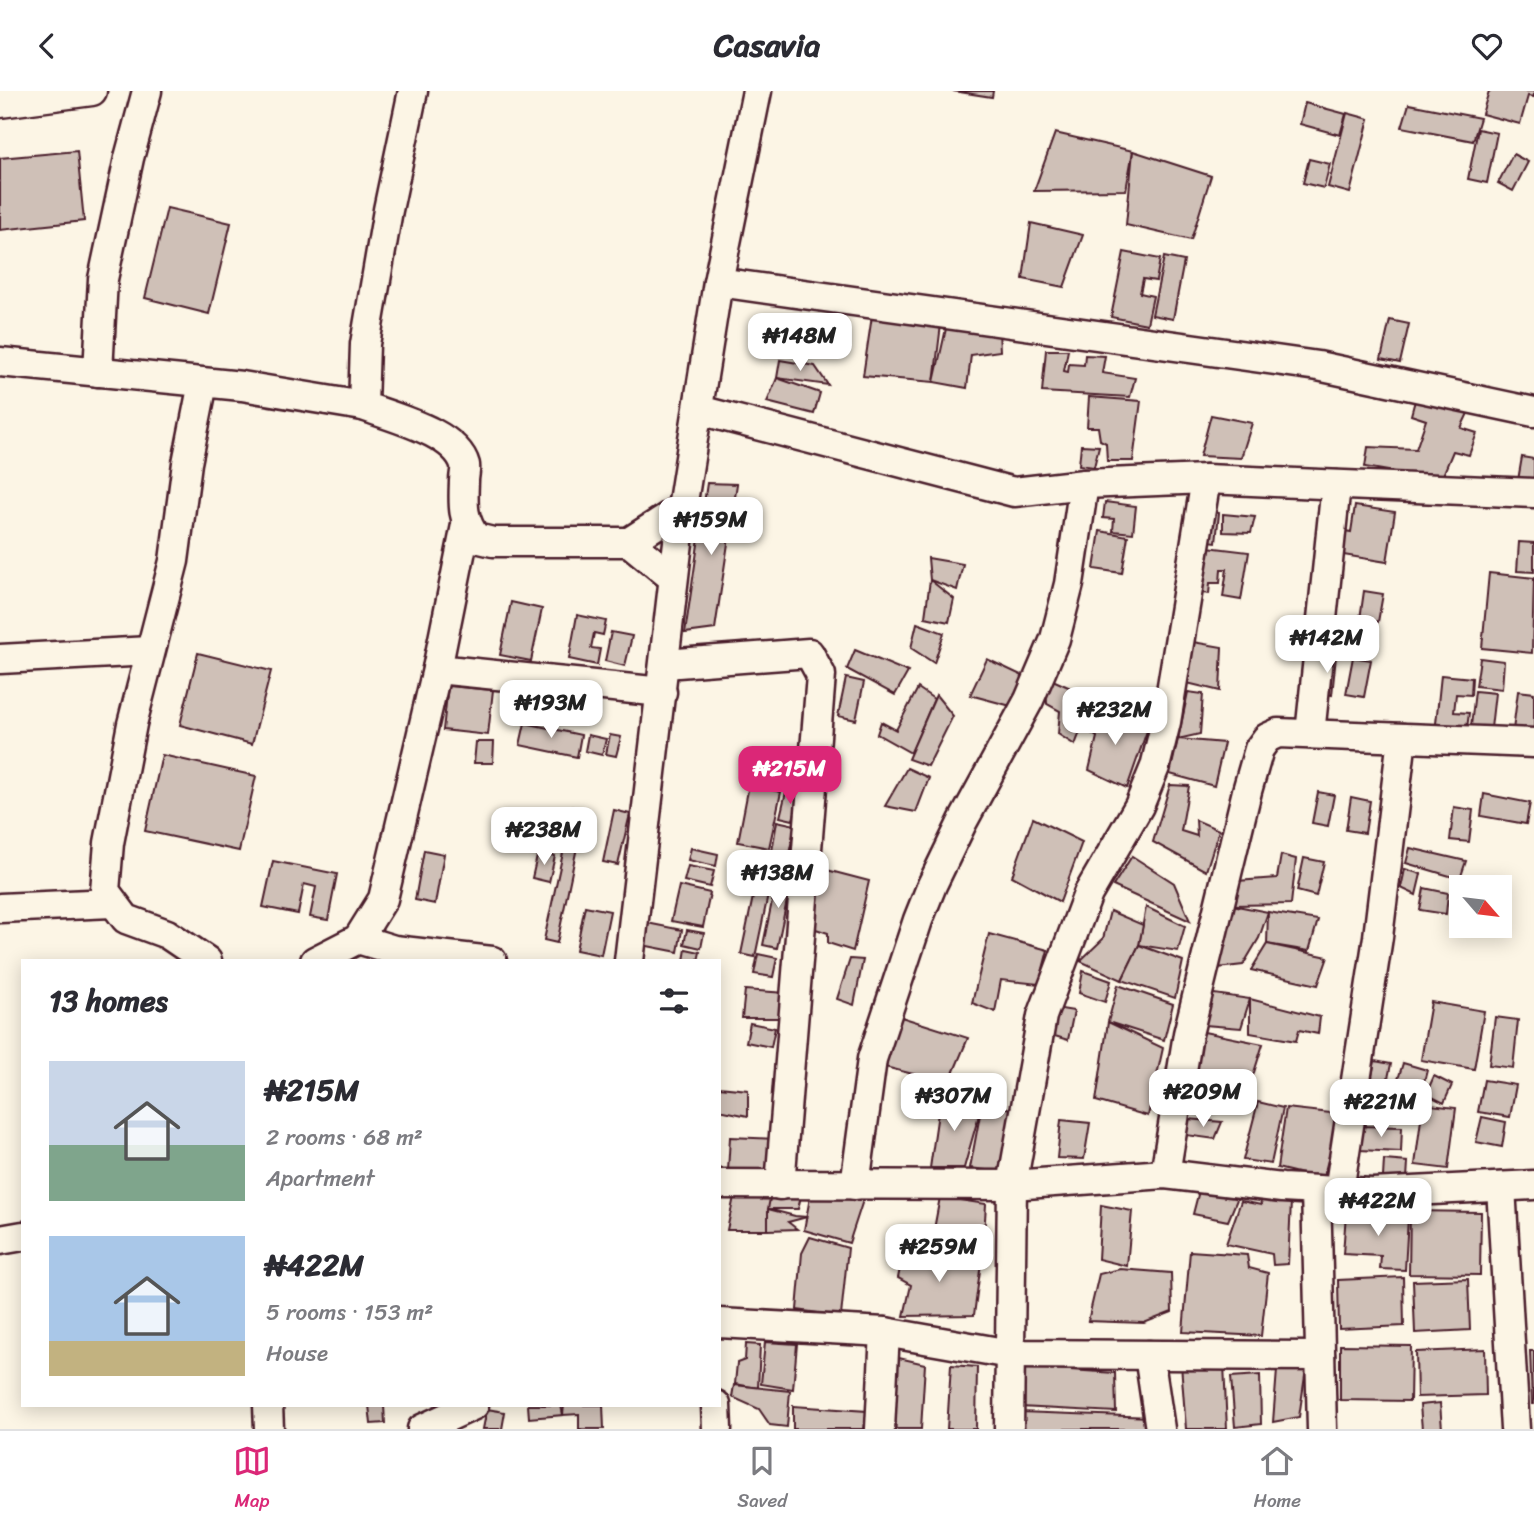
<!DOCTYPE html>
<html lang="en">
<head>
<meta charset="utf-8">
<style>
	:root { --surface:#fff; --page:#f2f2f3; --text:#2b2b33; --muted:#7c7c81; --line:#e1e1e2; --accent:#db2777 }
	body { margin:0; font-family:Sriracha,sans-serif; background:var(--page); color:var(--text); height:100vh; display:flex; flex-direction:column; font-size:26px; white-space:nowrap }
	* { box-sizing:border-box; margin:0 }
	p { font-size:23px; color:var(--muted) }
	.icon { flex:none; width:38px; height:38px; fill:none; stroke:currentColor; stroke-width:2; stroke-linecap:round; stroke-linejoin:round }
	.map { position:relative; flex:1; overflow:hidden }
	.details { position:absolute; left:21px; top:868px; width:700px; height:448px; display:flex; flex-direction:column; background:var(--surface); border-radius:0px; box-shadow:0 4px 18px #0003 }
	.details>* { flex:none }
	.needle { width:46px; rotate:118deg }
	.controls { position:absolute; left:1449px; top:784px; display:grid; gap:14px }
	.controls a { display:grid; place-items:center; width:63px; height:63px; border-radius:0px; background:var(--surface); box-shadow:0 4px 18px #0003; font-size:35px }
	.price { position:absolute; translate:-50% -60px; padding:0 16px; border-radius:14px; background:#fff; color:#222; font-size:23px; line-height:46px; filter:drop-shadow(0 2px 4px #0008) }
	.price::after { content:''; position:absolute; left:50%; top:42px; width:21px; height:16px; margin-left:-10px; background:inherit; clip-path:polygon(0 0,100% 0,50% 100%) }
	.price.selected { background:var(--accent); color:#fff }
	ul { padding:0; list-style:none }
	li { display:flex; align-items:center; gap:21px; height:175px; padding:0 28px }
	li span { display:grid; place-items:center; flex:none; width:196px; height:140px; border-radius:0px; color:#555 }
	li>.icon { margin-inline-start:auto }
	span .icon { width:84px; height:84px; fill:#fffc; stroke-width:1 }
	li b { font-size:30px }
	h2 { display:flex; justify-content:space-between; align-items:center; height:84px; padding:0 28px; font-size:30px }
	header { display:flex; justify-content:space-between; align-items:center; height:91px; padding:0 28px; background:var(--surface); font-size:32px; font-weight:700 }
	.tabs { display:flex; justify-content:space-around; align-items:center; height:98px; border-top:2px solid var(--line); background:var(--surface); font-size:19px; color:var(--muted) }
	.tabs a { display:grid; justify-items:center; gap:4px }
	.tabs .selected { color:var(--accent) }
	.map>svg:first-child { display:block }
	.building { fill:#cfc0b7; stroke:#4a1f2b; stroke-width:2 }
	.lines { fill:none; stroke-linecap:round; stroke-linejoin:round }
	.street-casing { stroke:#4a1f2b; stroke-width:33 }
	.street { stroke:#fcf5e5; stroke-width:28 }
</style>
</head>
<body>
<header><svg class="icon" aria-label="back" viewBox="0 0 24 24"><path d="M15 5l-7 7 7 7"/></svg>Casavia<svg class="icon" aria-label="heart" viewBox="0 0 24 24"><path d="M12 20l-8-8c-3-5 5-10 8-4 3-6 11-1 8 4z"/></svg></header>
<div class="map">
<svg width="1534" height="1338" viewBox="0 0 1534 1338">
	<rect width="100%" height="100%" fill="#fcf5e5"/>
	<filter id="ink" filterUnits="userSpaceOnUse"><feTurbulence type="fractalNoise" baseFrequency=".0143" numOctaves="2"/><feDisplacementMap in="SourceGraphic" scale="14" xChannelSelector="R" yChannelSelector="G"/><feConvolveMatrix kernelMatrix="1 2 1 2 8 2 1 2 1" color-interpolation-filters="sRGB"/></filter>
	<g filter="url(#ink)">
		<!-- building -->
		<g class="building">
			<polygon points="953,0 993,0 992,6"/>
			<polygon points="1489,0 1534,0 1534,6 1528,5 1520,33 1482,23"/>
			<polygon points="1305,12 1346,23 1340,44 1300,33"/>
			<polygon points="1409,13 1480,27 1473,50 1402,36"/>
			<polygon points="1347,22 1369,28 1350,102 1328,96"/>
			<polygon points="1478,38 1497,42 1487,92 1468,88"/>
			<polygon points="1055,42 1133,60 1126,99 1034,100"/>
			<polygon points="77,60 84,130 0,139 0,67"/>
			<polygon points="1133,60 1211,85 1191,149 1126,134"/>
			<polygon points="1513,63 1528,71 1513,100 1498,92"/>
			<polygon points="1309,68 1330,73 1324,97 1303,92"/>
			<polygon points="167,117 231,132 209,223 145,207"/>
			<polygon points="1031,132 1083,144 1064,196 1023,188"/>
			<polygon points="1124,161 1160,168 1156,190 1143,188 1140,202 1153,205 1147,233 1111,226"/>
			<polygon points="1164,166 1184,170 1173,228 1152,224"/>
			<polygon points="873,218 942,225 934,291 863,285"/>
			<polygon points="1390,229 1409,233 1400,272 1381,268"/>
			<polygon points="947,233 999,239 1000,260 971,264 967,297 934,291"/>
			<polygon points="1046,259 1068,259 1064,280 1068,281 1069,273 1084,274 1085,264 1105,265 1102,282 1135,287 1130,306 1042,301"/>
			<polygon points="780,269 815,275 828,294 777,287"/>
			<polygon points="777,287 820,302 814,323 767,311"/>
			<polygon points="1417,302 1471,316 1461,337 1477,342 1469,364 1453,360 1441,389 1365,376 1368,356 1416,358 1426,329 1411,324"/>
			<polygon points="1089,306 1141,310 1133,370 1107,370 1106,352 1100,349 1098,336 1087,336"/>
			<polygon points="1211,324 1252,332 1241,367 1200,365"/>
			<polygon points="1081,354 1099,355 1094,376 1079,374"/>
			<polygon points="1522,366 1534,368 1534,398 1517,395"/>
			<polygon points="707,392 737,393 715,538 685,542"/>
			<polygon points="1105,411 1136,415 1133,442 1113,440 1114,428 1103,427"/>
			<polygon points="1355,415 1395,421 1387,471 1337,463 1340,439 1351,441"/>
			<polygon points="1204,419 1219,422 1216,451 1200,449"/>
			<polygon points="1223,423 1255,426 1251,442 1223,441"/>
			<polygon points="1100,440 1128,445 1122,482 1094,478"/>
			<polygon points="1519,451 1534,452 1534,481 1517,480"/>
			<polygon points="1199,455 1249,461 1241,509 1223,506 1227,478 1221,478 1220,492 1210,492 1209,503 1193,501"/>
			<polygon points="928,467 963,473 957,499 930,489"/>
			<polygon points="1489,482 1534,487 1532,562 1482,557"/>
			<polygon points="930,489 954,508 949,531 925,526"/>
			<polygon points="1364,500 1383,503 1378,531 1360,528"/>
			<polygon points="511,511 542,518 531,570 500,564"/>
			<polygon points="577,524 606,530 603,544 594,542 591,557 600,558 597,574 569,568"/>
			<polygon points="917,532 944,542 934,572 911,557"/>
			<polygon points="611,541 632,545 625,575 605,570"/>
			<polygon points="1193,551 1222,556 1220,600 1187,592"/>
			<polygon points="855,559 908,581 895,604 847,578"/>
			<polygon points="198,562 271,580 252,653 180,634"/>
			<polygon points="1323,563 1336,565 1332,604 1319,602"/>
			<polygon points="1353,566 1371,569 1364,606 1346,603"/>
			<polygon points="1480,567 1504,570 1502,598 1476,595"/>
			<polygon points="987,568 1023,585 1011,615 970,604"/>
			<polygon points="1441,584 1472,587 1471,604 1456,603 1454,621 1469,622 1466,645 1435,642"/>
			<polygon points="1046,586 1093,607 1075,654 1058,643 1060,620 1047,613"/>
			<polygon points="846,587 864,591 856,629 838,625"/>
			<polygon points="448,595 493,599 488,644 443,639"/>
			<polygon points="918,597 934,608 911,662 877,643 881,631 896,639"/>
			<polygon points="1475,600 1495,602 1491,637 1471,635"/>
			<polygon points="1518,600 1534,602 1534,641 1513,639"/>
			<polygon points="558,601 592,608 587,633 552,626"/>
			<polygon points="1188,601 1203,603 1200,643 1178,648"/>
			<polygon points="936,604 953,625 928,675 908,668"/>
			<polygon points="1089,622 1149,634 1127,697 1089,679 1097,646 1084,637"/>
			<polygon points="525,632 581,644 577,666 520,654"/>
			<polygon points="588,644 606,648 602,664 585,660"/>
			<polygon points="610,644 621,646 616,665 606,663"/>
			<polygon points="1178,648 1224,652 1214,695 1170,683"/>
			<polygon points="476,651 494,651 493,672 474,672"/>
			<polygon points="162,664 256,685 239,760 145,740"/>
			<polygon points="907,677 929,687 916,721 885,715"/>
			<polygon points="749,694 781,701 769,757 738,751"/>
			<polygon points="1170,694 1189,695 1181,740 1197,745 1196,729 1219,739 1206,780 1153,751"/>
			<polygon points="786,701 799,703 793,729 780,726"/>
			<polygon points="1318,701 1334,704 1328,735 1312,732"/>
			<polygon points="1484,703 1530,712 1526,733 1481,725"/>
			<polygon points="1351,706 1370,710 1365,742 1346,739"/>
			<polygon points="573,716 585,718 557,852 544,849"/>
			<polygon points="1454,716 1473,719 1469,751 1450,749"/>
			<polygon points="614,719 630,723 618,774 603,771"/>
			<polygon points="1033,727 1082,751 1060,811 1012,785"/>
			<polygon points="777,730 795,734 789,763 772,760"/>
			<polygon points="691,757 718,763 716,775 688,769"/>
			<polygon points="1410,757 1466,770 1460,788 1406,772"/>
			<polygon points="424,759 444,763 435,813 415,809"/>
			<polygon points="538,761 555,765 549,791 532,787"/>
			<polygon points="1281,764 1296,768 1291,813 1232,814 1237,790 1277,787"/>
			<polygon points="1132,765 1174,792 1190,830 1113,795"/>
			<polygon points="1304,767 1324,771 1316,805 1297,800"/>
			<polygon points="273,770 337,783 328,829 310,826 316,796 304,793 298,823 263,816"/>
			<polygon points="688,775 714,780 710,796 684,790"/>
			<polygon points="759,777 773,780 755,866 741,863"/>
			<polygon points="823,778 869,790 853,860 828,852 828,842 804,834"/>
			<polygon points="1405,778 1421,783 1416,804 1401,797"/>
			<polygon points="778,782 792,785 777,857 763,854"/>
			<polygon points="1454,791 1471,794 1471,796 1461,796 1461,828 1451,826"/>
			<polygon points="679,795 710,802 703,836 671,830"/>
			<polygon points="1424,797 1448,802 1446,823 1420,819"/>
			<polygon points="1232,814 1268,821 1259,847 1243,874 1217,877"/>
			<polygon points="585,815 610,820 601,864 576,859"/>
			<polygon points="1146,816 1185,835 1178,860 1139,854"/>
			<polygon points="1110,820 1143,834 1139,854 1122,889 1080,870 1103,848"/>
			<polygon points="1268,821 1318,829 1309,860 1267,853"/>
			<polygon points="642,831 682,839 678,861 637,853"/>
			<polygon points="687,839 704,842 701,857 684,853"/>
			<polygon points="989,843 1048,859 1039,893 1001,889 995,921 972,912"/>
			<polygon points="1267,853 1328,866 1318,894 1251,879"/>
			<polygon points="1139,854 1183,870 1175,907 1122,889"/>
			<polygon points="686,858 700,861 698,870 684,870"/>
			<polygon points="758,863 777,867 773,886 754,883"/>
			<polygon points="850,868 863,869 854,914 837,908"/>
			<polygon points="1083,880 1111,890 1105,911 1079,902"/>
			<polygon points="1118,894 1173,913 1164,949 1108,931"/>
			<polygon points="745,899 786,902 779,927 742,927"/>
			<polygon points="1207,902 1250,908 1241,937 1205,934"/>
			<polygon points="1250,908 1320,926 1318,943 1299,939 1296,950 1250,942"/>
			<polygon points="1431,911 1484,920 1474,978 1421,969"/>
			<polygon points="1055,917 1074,920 1068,949 1048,943"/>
			<polygon points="898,925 968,947 949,992 881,975"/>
			<polygon points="1495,926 1518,929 1513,977 1489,974"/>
			<polygon points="1108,931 1163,957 1148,1025 1096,1010"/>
			<polygon points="750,932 775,937 771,956 746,951"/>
			<polygon points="1199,940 1263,953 1250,994 1192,989"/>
			<polygon points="1375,970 1391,973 1387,992 1371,989"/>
			<polygon points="1403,972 1427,979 1421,1003 1396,995"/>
			<polygon points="1434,985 1452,994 1444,1012 1426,1003"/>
			<polygon points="1484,989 1516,994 1510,1026 1478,1021"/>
			<polygon points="719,996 748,999 748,1025 719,1019"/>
			<polygon points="940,1008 982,1013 964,1077 930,1077"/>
			<polygon points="1258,1011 1283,1017 1271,1073 1243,1069"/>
			<polygon points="982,1013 1013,1018 1003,1081 970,1077"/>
			<polygon points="1423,1013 1456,1017 1448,1078 1415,1074"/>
			<polygon points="1286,1017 1340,1023 1323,1088 1277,1077"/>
			<polygon points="1482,1026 1506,1031 1502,1056 1476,1051"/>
			<polygon points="1188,1028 1222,1031 1215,1048 1186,1044"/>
			<polygon points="1061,1029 1090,1032 1084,1068 1057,1067"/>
			<polygon points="1360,1035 1402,1036 1401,1061 1359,1059"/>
			<polygon points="730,1046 777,1048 771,1078 728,1080"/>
			<polygon points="1384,1069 1408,1071 1407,1088 1383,1086"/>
			<polygon points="736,1096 772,1097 768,1139 727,1139"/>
			<polygon points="1200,1096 1238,1106 1228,1130 1193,1123"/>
			<polygon points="772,1097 802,1101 798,1118 768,1118"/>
			<polygon points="866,1100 849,1152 804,1139 811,1101"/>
			<polygon points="940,1106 986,1113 983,1160 930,1160"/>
			<polygon points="1260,1107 1291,1111 1288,1173 1273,1174 1272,1163 1226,1153 1241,1110 1261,1114"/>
			<polygon points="1101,1114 1132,1120 1127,1175 1098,1168"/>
			<polygon points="768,1118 795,1125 807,1126 788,1131 797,1138 768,1139"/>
			<polygon points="1410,1120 1481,1121 1480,1184 1409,1183"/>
			<polygon points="1346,1122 1408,1126 1405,1179 1380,1178 1381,1165 1343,1163"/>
			<polygon points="810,1146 848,1157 841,1225 797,1219 802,1162"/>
			<polygon points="904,1158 981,1172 974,1224 904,1225 911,1194 898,1187"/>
			<polygon points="1190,1160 1247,1164 1249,1177 1268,1182 1261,1245 1183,1241"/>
			<polygon points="1120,1178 1171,1182 1172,1221 1144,1232 1088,1230 1099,1183"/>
			<polygon points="1403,1186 1404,1235 1339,1238 1338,1189"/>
			<polygon points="1468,1188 1470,1239 1415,1242 1413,1190"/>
			<polygon points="765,1251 797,1253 793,1298 761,1293"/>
			<polygon points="746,1253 760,1254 758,1297 735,1293 737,1272 745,1269"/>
			<polygon points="1340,1254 1411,1255 1410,1310 1340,1309"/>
			<polygon points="1485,1258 1486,1304 1417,1306 1416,1261"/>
			<polygon points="1530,1260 1534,1260 1534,1313 1532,1313"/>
			<polygon points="886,1264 925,1273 921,1338 891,1338"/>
			<polygon points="1181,1273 1224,1273 1227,1338 1186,1338"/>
			<polygon points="951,1274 977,1276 976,1338 947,1338"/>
			<polygon points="1024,1276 1115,1282 1116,1321 1020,1316"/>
			<polygon points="1306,1278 1299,1326 1273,1331 1277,1279"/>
			<polygon points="1260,1284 1261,1333 1235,1336 1231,1286"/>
			<polygon points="734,1294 790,1300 787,1336 770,1334 759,1318 732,1306"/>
			<polygon points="1440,1312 1442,1338 1422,1338 1420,1314"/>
			<polygon points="369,1314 384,1314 385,1332 371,1333"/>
			<polygon points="528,1314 561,1314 563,1324 529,1327"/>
			<polygon points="564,1314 603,1314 604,1338 579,1338 579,1323 563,1324"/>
			<polygon points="793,1315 867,1320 864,1338 793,1338"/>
			<polygon points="487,1318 505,1321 502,1338 483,1338"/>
			<polygon points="1020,1321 1152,1326 1151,1338 1019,1338"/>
		</g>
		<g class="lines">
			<!-- street casing -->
			<g class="street-casing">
				<g id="street">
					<path d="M 413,0 L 388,119 L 365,253 L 363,315 C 391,326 456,341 465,374 C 466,378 464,385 464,390 C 463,414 462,428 476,447 L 493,451 L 629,451 L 682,417"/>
					<polyline points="0,12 92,0"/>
					<polyline points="718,191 1318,275 1534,321"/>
					<polyline points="0,271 242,295 363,315"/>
					<polyline points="98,281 103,188 129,67 147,0"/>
					<polyline points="203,292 187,372 174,470 132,633 109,752 105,800 126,828 167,843 207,870"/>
					<polyline points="699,319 1014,401 1084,393 1206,388 1534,402"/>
					<polyline points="629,451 673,487"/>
					<polyline points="0,568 150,560"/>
					<polyline points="665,573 809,562 821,584 780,1094"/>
					<polyline points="437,578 662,601"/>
					<polyline points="1310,643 1336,394"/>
					<polyline points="0,817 112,812"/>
					<polyline points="358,848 394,859 492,870"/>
					<polyline points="315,870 358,848 383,808 437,578 466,434"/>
					<polyline points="629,870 682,417 718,191 757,0"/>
					<polyline points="1165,1083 1188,943 1247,700 1259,658 1267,647 1278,642 1534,652"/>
					<polyline points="719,1093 1012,1094 1165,1083 1282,1097 1372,1102 1534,1094"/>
					<polyline points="855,1094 872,968 918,829 932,794 963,730 1029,609 1055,548 1069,493 1084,393"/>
					<polyline points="1501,1096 1515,1338"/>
					<polyline points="1316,1099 1322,1338"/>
					<polyline points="1339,1100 1378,846 1402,647"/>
					<polyline points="0,1149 23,1145"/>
					<polyline points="719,1232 885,1241 1010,1263 1320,1265"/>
					<polyline points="1149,1264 1160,1338"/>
					<polyline points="268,1314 269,1338"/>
					<polyline points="716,1314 717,1338"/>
					<polyline points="422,1338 474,1314"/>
					<polyline points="880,1338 885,1241"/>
					<polyline points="1009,1338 1012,1094 1042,925 1088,803 1139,715 1155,676 1166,631 1206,388"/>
				</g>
			</g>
			<!-- street -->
			<use href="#street" class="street"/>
		</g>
	</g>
</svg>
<div class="controls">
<a><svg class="needle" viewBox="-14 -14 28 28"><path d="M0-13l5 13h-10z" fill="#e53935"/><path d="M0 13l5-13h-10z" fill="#7c7c81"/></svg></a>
</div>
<b class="price" style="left:800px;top:282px">₦148M</b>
<b class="price" style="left:711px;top:466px">₦159M</b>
<b class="price" style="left:1327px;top:584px">₦142M</b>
<b class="price" style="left:551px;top:649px">₦193M</b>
<b class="price" style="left:1115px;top:656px">₦232M</b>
<b class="price selected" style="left:790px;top:715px">₦215M</b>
<b class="price" style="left:544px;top:776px">₦238M</b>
<b class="price" style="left:778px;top:819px">₦138M</b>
<b class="price" style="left:1203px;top:1038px">₦209M</b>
<b class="price" style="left:954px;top:1042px">₦307M</b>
<b class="price" style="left:1381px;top:1048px">₦221M</b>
<b class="price" style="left:1378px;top:1147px">₦422M</b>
<b class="price" style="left:939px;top:1193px">₦259M</b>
<section class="details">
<h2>13 homes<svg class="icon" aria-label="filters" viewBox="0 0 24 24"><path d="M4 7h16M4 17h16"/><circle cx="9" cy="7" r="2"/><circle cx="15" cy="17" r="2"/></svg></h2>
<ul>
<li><span style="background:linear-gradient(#c9d6e8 60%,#7fa58c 0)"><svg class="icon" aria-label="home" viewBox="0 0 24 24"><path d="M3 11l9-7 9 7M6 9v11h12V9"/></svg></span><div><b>₦215M</b><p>2 rooms · 68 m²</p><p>Apartment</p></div></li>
<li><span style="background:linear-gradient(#a9c7e8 75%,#c2b280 0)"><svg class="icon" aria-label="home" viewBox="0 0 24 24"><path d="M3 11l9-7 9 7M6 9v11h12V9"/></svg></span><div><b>₦422M</b><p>5 rooms · 153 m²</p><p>House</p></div></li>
</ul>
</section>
</div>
<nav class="tabs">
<a class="selected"><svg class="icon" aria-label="map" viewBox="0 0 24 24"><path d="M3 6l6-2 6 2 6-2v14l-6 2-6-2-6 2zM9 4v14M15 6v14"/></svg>Map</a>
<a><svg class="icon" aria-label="saved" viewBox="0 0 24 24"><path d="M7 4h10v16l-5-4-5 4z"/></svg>Saved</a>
<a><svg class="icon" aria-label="home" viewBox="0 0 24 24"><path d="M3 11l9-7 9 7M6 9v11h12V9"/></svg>Home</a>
</nav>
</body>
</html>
